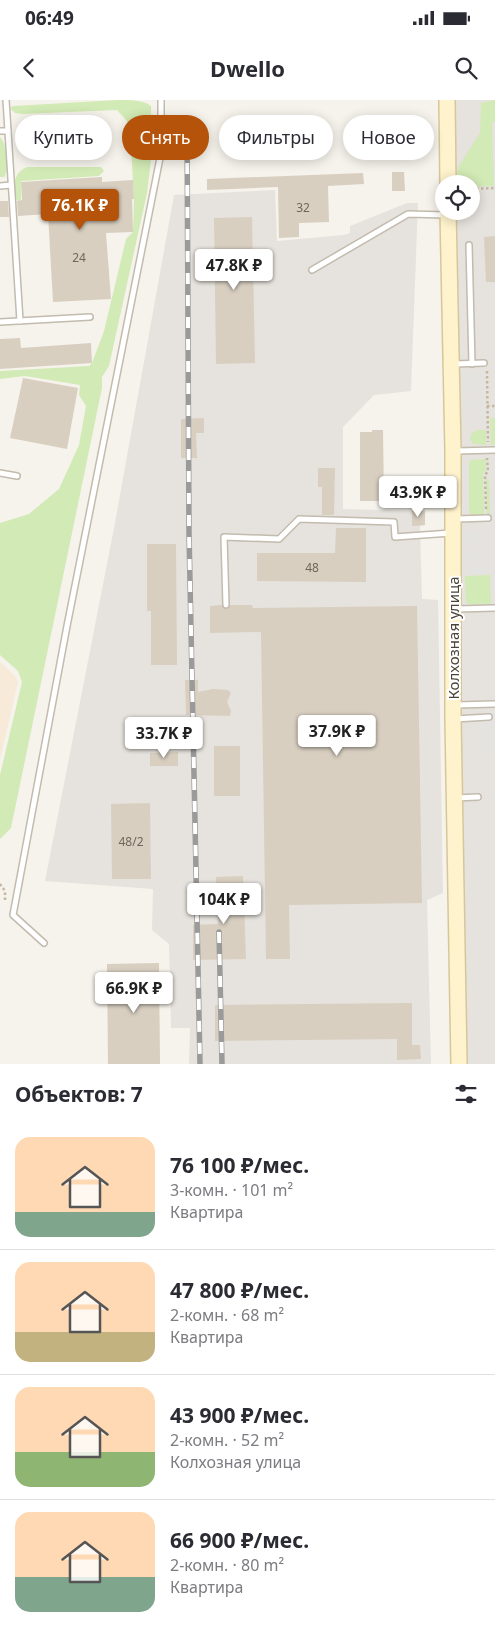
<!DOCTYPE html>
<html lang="ru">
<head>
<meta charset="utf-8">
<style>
	:root { --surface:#fff; --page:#f7f7f7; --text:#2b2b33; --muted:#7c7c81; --line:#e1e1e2; --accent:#b45309 }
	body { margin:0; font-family:"Noto Sans",sans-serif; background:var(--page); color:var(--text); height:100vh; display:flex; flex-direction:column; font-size:19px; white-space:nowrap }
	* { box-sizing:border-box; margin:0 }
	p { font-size:16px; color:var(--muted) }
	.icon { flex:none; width:28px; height:28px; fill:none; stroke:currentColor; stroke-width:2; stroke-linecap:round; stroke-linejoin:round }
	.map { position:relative; height:964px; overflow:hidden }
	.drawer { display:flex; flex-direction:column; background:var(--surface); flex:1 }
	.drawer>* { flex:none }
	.hud { position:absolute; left:15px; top:15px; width:465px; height:45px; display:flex; gap:10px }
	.tools { position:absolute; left:435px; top:75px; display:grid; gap:10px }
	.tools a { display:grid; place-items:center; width:45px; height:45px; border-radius:50%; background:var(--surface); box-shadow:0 2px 12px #0003; font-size:25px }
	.price { position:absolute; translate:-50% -42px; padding:0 11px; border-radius:5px; background:#fff; color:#222; font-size:16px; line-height:32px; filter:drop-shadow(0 1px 2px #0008) }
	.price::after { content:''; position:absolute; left:50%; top:30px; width:15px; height:11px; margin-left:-8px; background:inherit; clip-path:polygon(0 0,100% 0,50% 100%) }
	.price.selected { background:var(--accent); color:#fff }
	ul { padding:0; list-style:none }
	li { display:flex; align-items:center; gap:15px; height:125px; padding:0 15px }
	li+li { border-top:1px solid var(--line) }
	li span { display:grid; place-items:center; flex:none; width:140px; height:100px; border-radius:15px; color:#555 }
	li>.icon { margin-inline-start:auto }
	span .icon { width:60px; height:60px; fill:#fffc; stroke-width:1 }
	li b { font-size:21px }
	h2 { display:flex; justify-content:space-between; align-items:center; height:60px; padding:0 15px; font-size:21px }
	.pill { padding:0 18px; border-radius:22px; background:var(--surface); box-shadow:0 2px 12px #0003; font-size:18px; line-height:45px }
	.pill.selected { background:var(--accent); color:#fff }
	.status { display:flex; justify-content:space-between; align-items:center; height:35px; padding:0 25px; background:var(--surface); direction:ltr }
	.status svg { height:14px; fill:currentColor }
	header { display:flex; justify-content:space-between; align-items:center; height:65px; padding:0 15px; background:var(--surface); font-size:22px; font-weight:700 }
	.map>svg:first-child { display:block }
	.commercial { fill:#f7ead8 }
	.industrial { fill:#e6e2dd }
	.green { fill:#d2eab5 }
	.parking { fill:#e5e3e0 }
	.building { fill:#d8cfc1 }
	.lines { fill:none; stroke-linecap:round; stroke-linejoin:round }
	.lane-casing { stroke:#c2bbae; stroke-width:8 }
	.secondary-casing { stroke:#d6c79b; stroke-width:18 }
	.path { stroke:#c4b79f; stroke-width:2.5; stroke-dasharray:2.5 2.5; stroke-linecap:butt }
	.lane { stroke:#fff; stroke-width:5 }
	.secondary { stroke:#fff3cd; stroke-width:15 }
	.rail-casing { stroke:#9a9a9a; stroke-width:5.5 }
	.rail { stroke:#fff; stroke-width:4; stroke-dasharray:11; stroke-linecap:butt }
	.labels { text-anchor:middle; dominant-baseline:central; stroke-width:4; stroke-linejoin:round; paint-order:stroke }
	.number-label { font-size:12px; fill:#6e675b }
	.street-label { font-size:15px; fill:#4b4439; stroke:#fff }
</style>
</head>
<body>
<div class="status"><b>06:49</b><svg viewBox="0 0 49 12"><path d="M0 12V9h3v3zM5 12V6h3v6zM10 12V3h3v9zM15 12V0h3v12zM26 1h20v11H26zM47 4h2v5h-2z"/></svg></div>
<header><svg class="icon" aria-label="back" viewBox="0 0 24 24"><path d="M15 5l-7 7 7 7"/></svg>Dwello<svg class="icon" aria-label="search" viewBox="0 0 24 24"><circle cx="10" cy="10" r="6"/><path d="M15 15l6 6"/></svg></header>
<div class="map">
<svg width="495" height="964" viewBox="0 0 495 964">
	<rect width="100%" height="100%" fill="#f6f3ec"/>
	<!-- commercial -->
	<polygon class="commercial" points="0,562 16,577 18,582 0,659"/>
	<!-- industrial -->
	<g class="industrial">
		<polygon points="454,0 495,0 495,964 465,964 454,111 471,111 471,84 454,84"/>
		<polygon points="275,90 277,141 344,135 350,133 350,126 407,103 418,103 411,291 374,295 343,327 343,409 425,411 425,425 420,426 422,499 438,500 443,793 427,800 431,964 189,964 190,928 171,928 169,844 152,830 153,789 45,781 115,423 174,95"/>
	</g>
	<!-- green -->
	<g class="green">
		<path d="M 118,0 C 129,0 144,0 151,6 L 151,60 L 147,93 L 109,266 L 102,277 L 102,288 L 11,728 L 0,739 L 0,675 L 22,582 L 18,571 L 0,555 L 0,423 L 29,414 L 59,389 L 79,345 L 86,306 L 79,295 L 80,285 L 25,276 L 0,279 L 0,271 L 89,266 L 92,263 L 104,231 L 126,139 L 133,132 L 134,99 L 130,28 L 126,20 L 117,10 L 22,14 L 15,13 L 10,8 L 13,6 Z"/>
		<polygon points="495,0 495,22 492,22 494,86 471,87 471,84 455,84 459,66 480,33 481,3"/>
		<polygon points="32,35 45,36 48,40 43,47 31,49 26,38"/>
		<path d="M 0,37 C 7,44 10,68 4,77 L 0,77 Z"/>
		<path d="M 27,67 L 101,67 L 104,71 L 99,76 L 21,81 L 21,100 L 18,101 L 15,97 C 14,84 13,73 27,67 Z"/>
		<polygon points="490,318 495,318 495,345 491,345"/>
		<polygon points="486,330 486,345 473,344 470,339 471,334 477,330"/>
		<polygon points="486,359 486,370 483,374 484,415 472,415 469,412 469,362 472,360"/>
		<polygon points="486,379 489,379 490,415 487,416"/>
		<polygon points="490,475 491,504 468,504 466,502 465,476"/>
	</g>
	<!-- parking -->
	<g class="parking">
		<polygon points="465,273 485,273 486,325 466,326"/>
		<polygon points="460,364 468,364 468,410 460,411"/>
		<polygon points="465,431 487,431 488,474 466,474"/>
		<polygon points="475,614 495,614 495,651 476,651"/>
	</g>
	<!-- building -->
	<g class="building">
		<polygon points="370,17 372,45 358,45 357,18"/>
		<polygon points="392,72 404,72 405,91 392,91"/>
		<polygon points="363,73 364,84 328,86 329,122 299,123 299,137 279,138 278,87 207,90 207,79"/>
		<polygon points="102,77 102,82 133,80 134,99 132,99 133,132 106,133 111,199 53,202 48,114 18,116 17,101 22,100 21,82"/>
		<polygon points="0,101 8,101 9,117 0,117"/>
		<polygon points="252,117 255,263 216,264 214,118"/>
		<polygon points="495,136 495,182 486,182 484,137"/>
		<polygon points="20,238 21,248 91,243 92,263 0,269 0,239"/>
		<polygon points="23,278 78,288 67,349 10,338"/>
		<polygon points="204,318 204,333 196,333 197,358 181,358 181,319"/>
		<polygon points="372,330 383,330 384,401 360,401 360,332 372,332"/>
		<polygon points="318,368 335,368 334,415 322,415 322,387 318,387"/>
		<polygon points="412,411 425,411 425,425 412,426"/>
		<polygon points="336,428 366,428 366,482 257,481 257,453 335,453"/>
		<polygon points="147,444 176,444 177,565 151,565 151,511 147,511"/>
		<polygon points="222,505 226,509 230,505 252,505 253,508 417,506 422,803 289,805 290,859 266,859 261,532 210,533 210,506"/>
		<polygon points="185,580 198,580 198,592 213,589 228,590 231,593 227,602 231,611 230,616 186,615"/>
		<rect x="214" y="646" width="26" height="50"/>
		<polygon points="178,652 178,666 150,666 150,653"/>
		<polygon points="150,703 151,779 112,779 111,704"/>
		<polygon points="243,776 246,859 193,860 193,825 218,824 216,777"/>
		<polygon points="159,863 160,964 108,964 107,864"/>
		<polygon points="412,903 412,945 420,945 421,959 397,960 397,939 215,941 215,905"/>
	</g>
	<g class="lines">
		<!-- lane casing -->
		<g class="lane-casing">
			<g id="lane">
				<polyline points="6,0 8,31"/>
				<polyline points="0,31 8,31 20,221"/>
				<polyline points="0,86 11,85"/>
				<polyline points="469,145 472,264"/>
				<polyline points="312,170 408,114 446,115"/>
				<polyline points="0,222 90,217"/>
				<polyline points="454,264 484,263"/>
				<polyline points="456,351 495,350"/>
				<polyline points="0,373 17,376"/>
				<polyline points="456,419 488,418"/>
				<polyline points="226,505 224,437 279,439 299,419 394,422 395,437 451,433"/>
				<polyline points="456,509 495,508"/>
				<polyline points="456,605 495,604"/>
				<polyline points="454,619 489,617"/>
				<polyline points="455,698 478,697"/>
				<polyline points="44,843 13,815 67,526 161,53 161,0"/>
			</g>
		</g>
		<!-- secondary casing -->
		<g class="secondary-casing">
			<g id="secondary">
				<polyline points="447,0 448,84"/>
				<polyline points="448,111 453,351 453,619 459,964"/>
			</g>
		</g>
		<!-- path -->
		<g class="path">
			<polyline points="471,89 495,88"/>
			<polyline points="487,271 488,342"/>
			<polyline points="487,306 495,306"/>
			<polyline points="486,409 485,375 488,371 487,358"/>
			<polyline points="0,784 5,791 5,800"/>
		</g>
		<!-- lane -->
		<use href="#lane" class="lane"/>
		<!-- secondary -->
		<use href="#secondary" class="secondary"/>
		<!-- rail casing -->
		<g class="rail-casing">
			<g id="rail">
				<polyline points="187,19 189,433 200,964"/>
				<polyline points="219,832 222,964"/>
			</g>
		</g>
		<!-- rail -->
		<use href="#rail" class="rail"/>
	</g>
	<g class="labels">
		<!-- number labels -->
		<g class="number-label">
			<text x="303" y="107">32</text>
			<text x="79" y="157">24</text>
			<text x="312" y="467">48</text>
			<text x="131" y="741">48/2</text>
		</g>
		<!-- street labels -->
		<g class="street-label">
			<text transform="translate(453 538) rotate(-90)">Колхозная улица</text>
		</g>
	</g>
</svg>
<div class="tools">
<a><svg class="icon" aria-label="locate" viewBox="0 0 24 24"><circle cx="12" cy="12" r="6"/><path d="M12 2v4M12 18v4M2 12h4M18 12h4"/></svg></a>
</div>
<b class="price selected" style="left:80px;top:131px">76.1K ₽</b>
<b class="price" style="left:234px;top:191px">47.8K ₽</b>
<b class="price" style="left:418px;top:418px">43.9K ₽</b>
<b class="price" style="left:337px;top:657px">37.9K ₽</b>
<b class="price" style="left:164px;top:659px">33.7K ₽</b>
<b class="price" style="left:224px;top:825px">104K ₽</b>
<b class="price" style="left:134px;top:914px">66.9K ₽</b>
<div class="hud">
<a class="pill">Купить</a>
<a class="pill selected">Снять</a>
<a class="pill">Фильтры</a>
<a class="pill">Новое</a>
</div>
</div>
<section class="drawer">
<h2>Объектов: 7<svg class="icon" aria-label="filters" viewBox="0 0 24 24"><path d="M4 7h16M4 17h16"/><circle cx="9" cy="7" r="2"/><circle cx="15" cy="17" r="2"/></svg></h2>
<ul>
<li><span style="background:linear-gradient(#ffd9b3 75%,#7fa58c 0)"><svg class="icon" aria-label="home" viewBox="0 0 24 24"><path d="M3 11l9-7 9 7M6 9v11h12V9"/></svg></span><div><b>76 100 ₽/мес.</b><p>3-комн. · 101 m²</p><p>Квартира</p></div></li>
<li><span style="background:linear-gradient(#ffd9b3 70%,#c2b280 0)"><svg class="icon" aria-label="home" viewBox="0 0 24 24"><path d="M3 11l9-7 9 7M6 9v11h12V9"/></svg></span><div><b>47 800 ₽/мес.</b><p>2-комн. · 68 m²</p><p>Квартира</p></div></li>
<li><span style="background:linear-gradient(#ffd9b3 65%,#8fb573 0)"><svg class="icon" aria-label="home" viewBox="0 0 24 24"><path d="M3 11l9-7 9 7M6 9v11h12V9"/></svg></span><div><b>43 900 ₽/мес.</b><p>2-комн. · 52 m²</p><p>Колхозная улица</p></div></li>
<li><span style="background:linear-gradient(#ffd9b3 65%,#7fa58c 0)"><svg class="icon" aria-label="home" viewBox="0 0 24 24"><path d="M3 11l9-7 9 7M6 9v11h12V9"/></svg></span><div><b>66 900 ₽/мес.</b><p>2-комн. · 80 m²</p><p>Квартира</p></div></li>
</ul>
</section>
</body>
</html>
